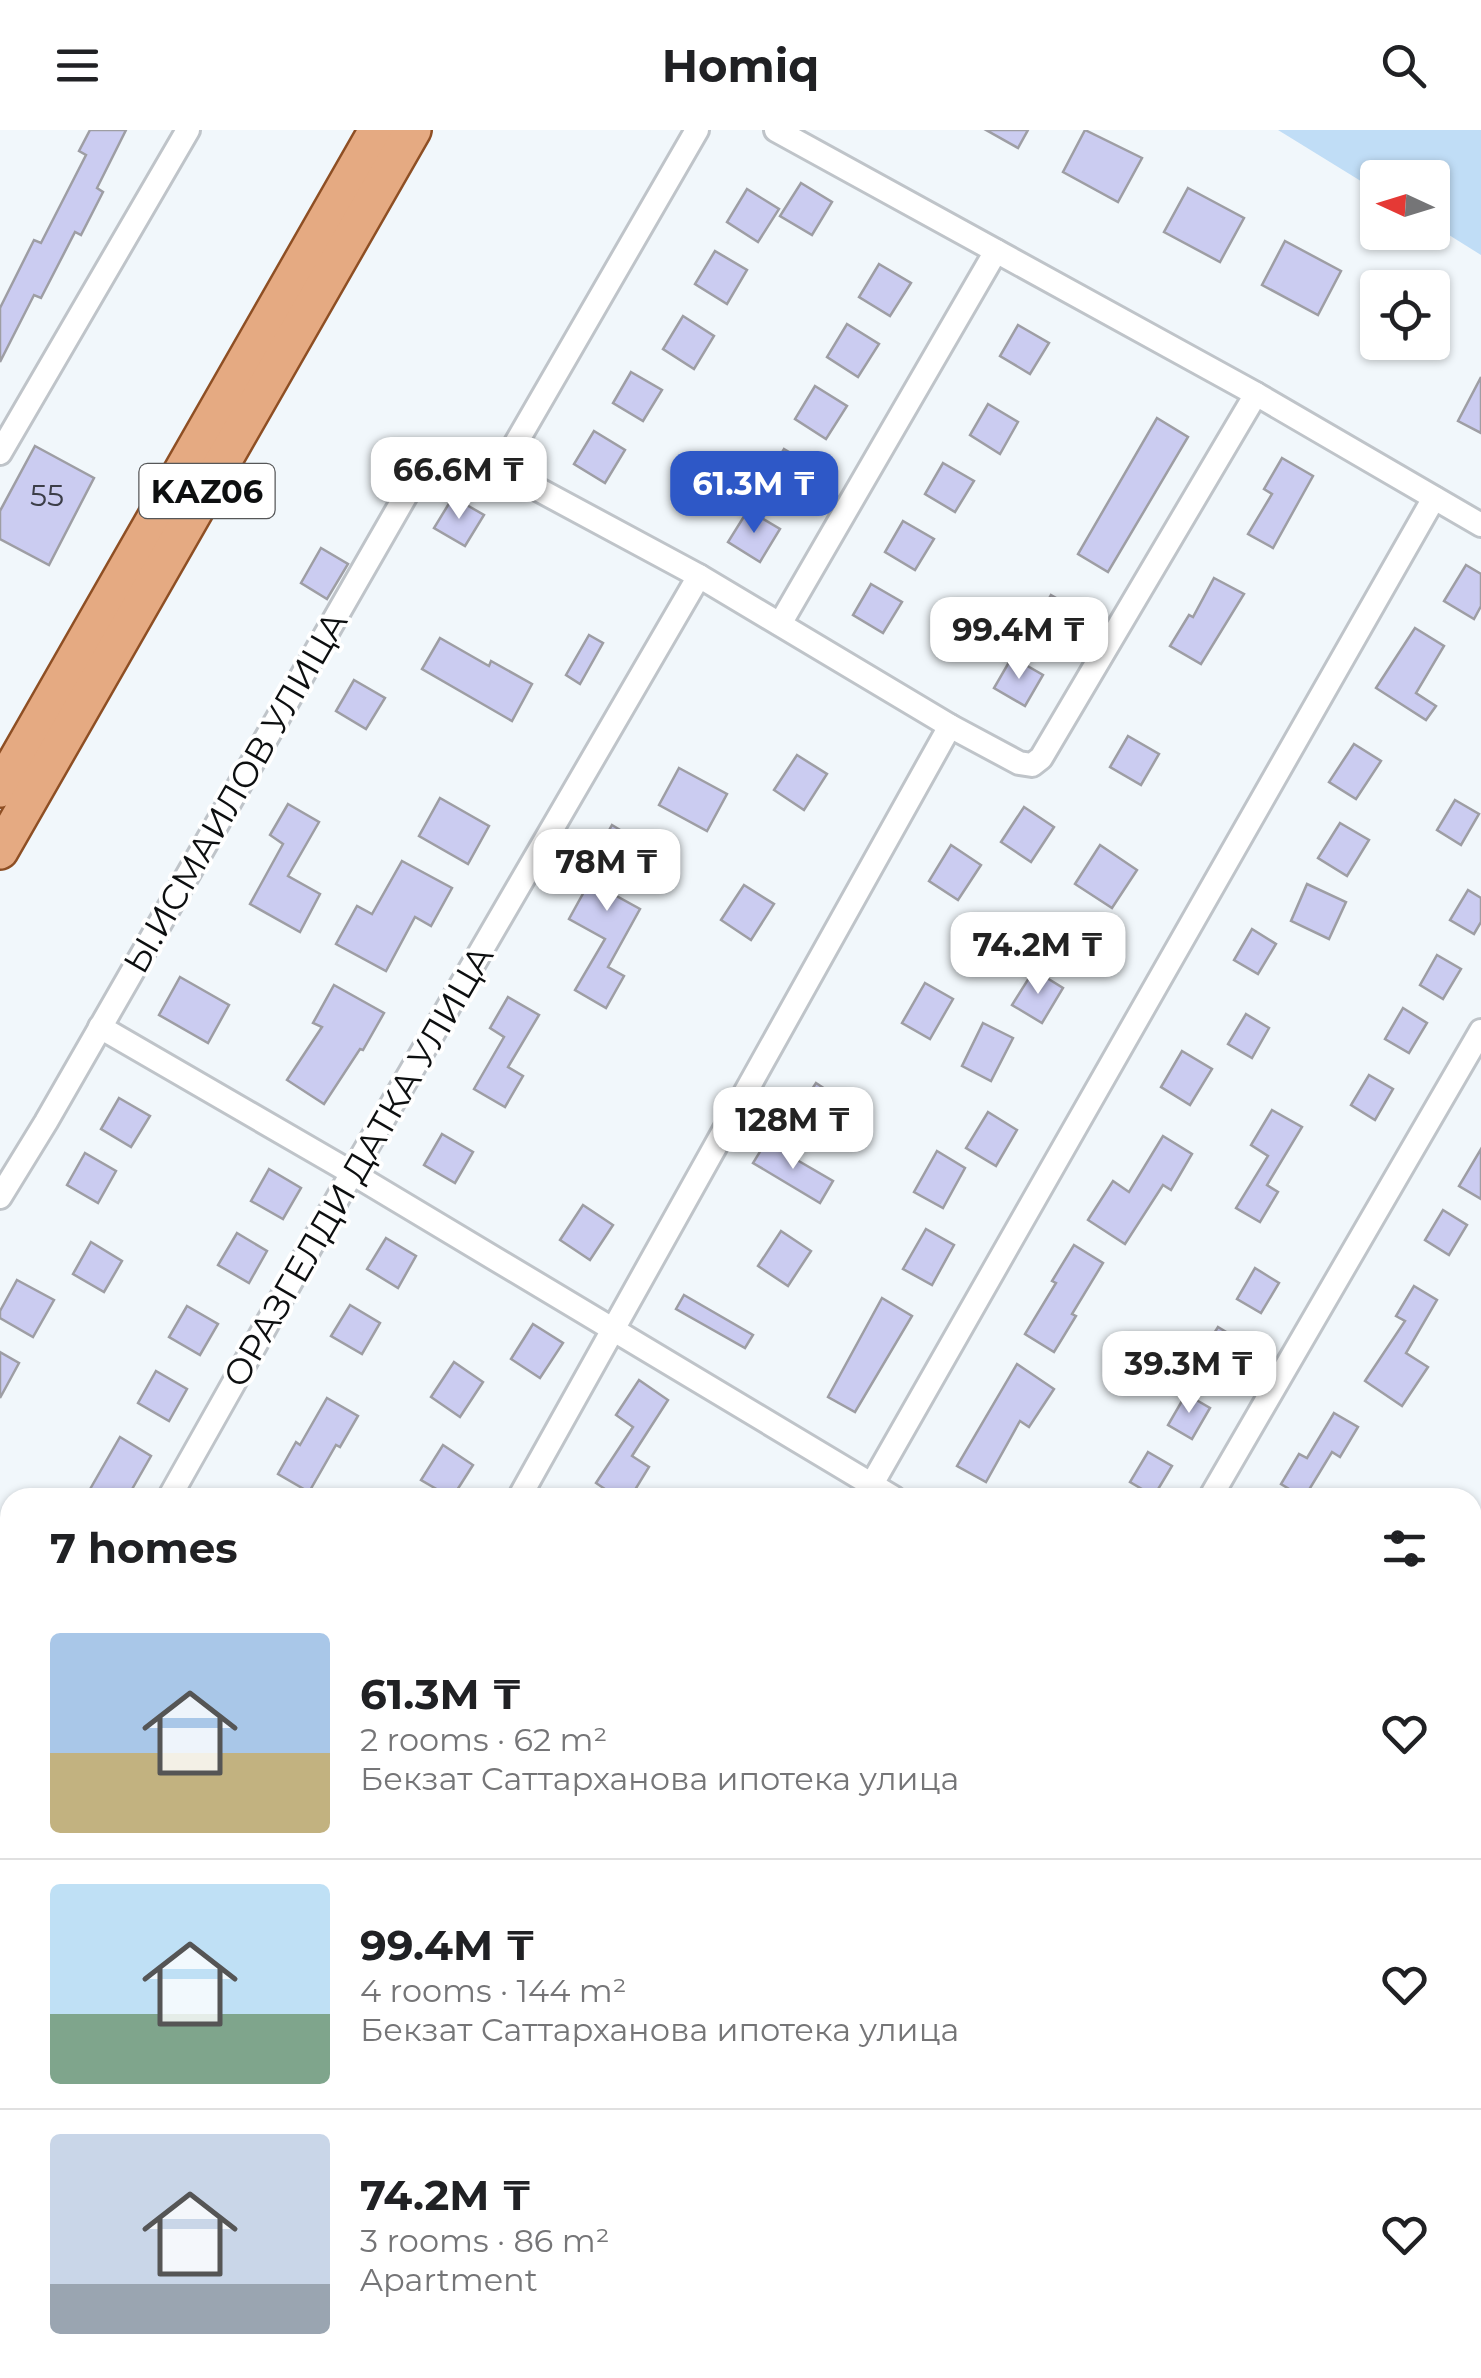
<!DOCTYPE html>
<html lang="en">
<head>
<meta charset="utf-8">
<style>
	:root { --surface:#fff; --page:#f2f2f2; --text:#202124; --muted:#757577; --line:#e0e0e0; --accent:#2e58c7 }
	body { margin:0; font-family:Montserrat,sans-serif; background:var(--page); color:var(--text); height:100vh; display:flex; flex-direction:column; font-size:38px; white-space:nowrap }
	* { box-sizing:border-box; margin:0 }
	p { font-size:32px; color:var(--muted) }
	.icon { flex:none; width:55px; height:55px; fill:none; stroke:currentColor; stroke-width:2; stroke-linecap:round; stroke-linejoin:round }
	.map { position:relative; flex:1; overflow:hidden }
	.side { position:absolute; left:0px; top:1358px; width:1482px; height:892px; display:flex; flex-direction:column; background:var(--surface); border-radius:30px 30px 0 0; box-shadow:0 2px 8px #0004 }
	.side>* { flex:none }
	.needle { width:65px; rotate:274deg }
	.controls { position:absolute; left:1360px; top:30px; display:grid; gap:20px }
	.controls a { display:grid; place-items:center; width:90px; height:90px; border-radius:10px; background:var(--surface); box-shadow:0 2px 8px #0004; font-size:50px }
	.price { position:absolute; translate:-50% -85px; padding:0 22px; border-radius:20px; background:#fff; color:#222; font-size:32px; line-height:65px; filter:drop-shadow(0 2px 5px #0008) }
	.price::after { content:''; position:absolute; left:50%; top:60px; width:30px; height:22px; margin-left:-15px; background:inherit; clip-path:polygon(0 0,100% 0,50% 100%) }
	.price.current { background:var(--accent); color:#fff }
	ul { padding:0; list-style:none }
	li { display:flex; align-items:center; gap:30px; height:250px; padding:0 50px }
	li+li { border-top:2px solid var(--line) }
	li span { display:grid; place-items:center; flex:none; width:280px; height:200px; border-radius:10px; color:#555 }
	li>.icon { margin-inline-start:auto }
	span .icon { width:120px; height:120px; fill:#fffc; stroke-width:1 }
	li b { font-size:42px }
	h2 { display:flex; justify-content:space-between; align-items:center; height:120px; padding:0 50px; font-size:42px }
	header { display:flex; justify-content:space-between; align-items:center; height:130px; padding:0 50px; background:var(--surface); font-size:45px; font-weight:700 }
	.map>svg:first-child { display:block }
	.green { fill:#c0ddf6 }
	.building { fill:#cbccf1; stroke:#9e9ea4; stroke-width:2.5 }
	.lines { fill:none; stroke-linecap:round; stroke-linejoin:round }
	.minor-casing { stroke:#bfc4c9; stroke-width:28 }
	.primary-casing { stroke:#8e4f24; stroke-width:40 }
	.minor { stroke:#fff; stroke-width:22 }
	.primary { stroke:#e5aa82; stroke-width:35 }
	.labels { text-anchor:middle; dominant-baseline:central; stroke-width:8; stroke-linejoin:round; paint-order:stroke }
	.number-label { font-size:30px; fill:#3c3e48 }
	.shield { fill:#fff; stroke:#565758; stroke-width:2.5 }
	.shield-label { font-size:32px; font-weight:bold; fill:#0d0f10 }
	.street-label { font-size:35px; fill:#0d0f10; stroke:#fff }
</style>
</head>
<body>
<header><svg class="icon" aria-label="menu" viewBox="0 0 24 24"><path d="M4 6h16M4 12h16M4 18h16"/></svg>Homiq<svg class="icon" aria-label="search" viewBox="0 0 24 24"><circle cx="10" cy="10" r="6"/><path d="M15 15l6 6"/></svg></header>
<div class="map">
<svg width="1481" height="2248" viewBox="0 0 1481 2248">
	<rect width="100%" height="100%" fill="#f1f7fb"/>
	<!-- green -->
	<polygon class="green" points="1278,0 1481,0 1481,125 1433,95 1432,48 1378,48 1377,61"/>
	<!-- building -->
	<g class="building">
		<polygon points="90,0 126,0 97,58 103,62 81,105 75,102 41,168 34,165 0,232 0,178 34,110 41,113 86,25 79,21"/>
		<polygon points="986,0 1028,0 1018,18"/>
		<polygon points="1085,0 1142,28 1118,72 1063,42"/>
		<polygon points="801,53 832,72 812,105 780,86"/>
		<polygon points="1188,58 1244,88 1220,132 1164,102"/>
		<polygon points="747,59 779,79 758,112 727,92"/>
		<polygon points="1285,111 1341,141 1318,185 1262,155"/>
		<polygon points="715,121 747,140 727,174 695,154"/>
		<polygon points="879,134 911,153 890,186 859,167"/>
		<polygon points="683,186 714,206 694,239 663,219"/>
		<polygon points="847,194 879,214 858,247 827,227"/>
		<polygon points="1018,195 1049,213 1030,244 1000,226"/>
		<polygon points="631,242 662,260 643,291 613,273"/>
		<polygon points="1481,247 1481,303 1458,291"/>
		<polygon points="815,256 847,276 826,309 795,289"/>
		<polygon points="988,274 1018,292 1000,324 970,305"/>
		<polygon points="1157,288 1188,307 1108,442 1078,424"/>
		<polygon points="594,301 625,320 605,353 574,334"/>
		<polygon points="35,316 94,348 49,435 0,409 0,381"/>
		<polygon points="784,319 816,338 795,371 764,352"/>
		<polygon points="1282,328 1313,346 1273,418 1248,404 1272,364 1264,359"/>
		<polygon points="943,333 974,351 955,382 925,364"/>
		<polygon points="453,367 484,385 465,416 434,398"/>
		<polygon points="748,380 780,399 760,432 728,412"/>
		<polygon points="903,391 934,409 915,440 885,422"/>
		<polygon points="321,418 348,434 327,469 301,453"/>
		<polygon points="1466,435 1481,444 1481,476 1474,489 1444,471"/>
		<polygon points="1214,448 1244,464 1201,534 1170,516 1189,485 1193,487"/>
		<polygon points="871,454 902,472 883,503 853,485"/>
		<polygon points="1051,465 1082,483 1063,514 1033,496"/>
		<polygon points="1415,498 1444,516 1416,563 1436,576 1426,590 1376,558"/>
		<polygon points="589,505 603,513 580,554 566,545"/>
		<polygon points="440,508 489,536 491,531 532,554 512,591 422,539"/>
		<polygon points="1012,527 1043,545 1025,576 994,558"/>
		<polygon points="354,550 385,568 366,599 336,581"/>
		<polygon points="1128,606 1159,624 1141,655 1110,637"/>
		<polygon points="1354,614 1381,631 1356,669 1329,652"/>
		<polygon points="797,625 827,644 804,680 774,660"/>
		<polygon points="679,638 727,664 707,701 659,675"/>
		<polygon points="440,668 489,696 468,734 419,706"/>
		<polygon points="1455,670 1479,684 1461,715 1437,700"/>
		<polygon points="288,674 319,692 288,746 320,764 300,802 250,774 283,714 270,705"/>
		<polygon points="1024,677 1054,697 1031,732 1001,712"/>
		<polygon points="1340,693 1369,710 1347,746 1318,728"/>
		<polygon points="612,695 643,714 613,764 640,779 608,837 624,846 606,878 575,860 605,809 569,789 601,731 594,727"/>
		<polygon points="951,715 981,735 958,770 929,751"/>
		<polygon points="1100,715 1137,740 1112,778 1075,754"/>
		<polygon points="402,731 452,758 431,796 415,787 386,841 336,814 357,776 372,784"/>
		<polygon points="1307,754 1346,772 1329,809 1291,791"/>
		<polygon points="744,755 774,774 751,810 721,790"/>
		<polygon points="1468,760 1481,768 1481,792 1474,804 1450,790"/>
		<polygon points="1252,799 1276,814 1258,844 1234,830"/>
		<polygon points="1437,825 1461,839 1443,869 1420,855"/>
		<polygon points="1034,840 1063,858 1042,893 1012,875"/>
		<polygon points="180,847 229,875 208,913 159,885"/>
		<polygon points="925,853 953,869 930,909 902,893"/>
		<polygon points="334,855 384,883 363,920 360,919 324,974 287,950 322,897 313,893"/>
		<polygon points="508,867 539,885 508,937 523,946 505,977 474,959 504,907 490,898"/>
		<polygon points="1403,878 1427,893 1409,923 1385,909"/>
		<polygon points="1246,884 1269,898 1252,928 1228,914"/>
		<polygon points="983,893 1013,908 991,951 962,936"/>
		<polygon points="1182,921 1212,939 1190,975 1161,957"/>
		<polygon points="1369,945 1393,959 1375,990 1351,975"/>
		<polygon points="816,953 845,972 823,1007 793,988"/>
		<polygon points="119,968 150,986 131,1017 101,999"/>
		<polygon points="1272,980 1302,997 1267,1055 1278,1062 1260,1092 1236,1078 1268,1026 1251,1015"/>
		<polygon points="988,982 1017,1000 996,1036 966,1018"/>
		<polygon points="442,1004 473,1022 455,1053 424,1035"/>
		<polygon points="1163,1006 1192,1024 1171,1060 1163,1055 1125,1114 1088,1090 1113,1051 1129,1062"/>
		<polygon points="766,1012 833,1051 820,1073 753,1033"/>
		<polygon points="1481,1019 1481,1069 1459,1056"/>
		<polygon points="937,1021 965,1038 943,1078 914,1062"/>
		<polygon points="85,1023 116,1041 98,1073 67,1055"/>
		<polygon points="269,1039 301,1058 283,1089 251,1071"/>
		<polygon points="583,1075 613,1095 590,1130 560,1110"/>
		<polygon points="1443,1080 1467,1095 1449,1125 1425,1110"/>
		<polygon points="926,1099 954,1115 932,1155 903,1139"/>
		<polygon points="781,1101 811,1121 788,1156 758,1136"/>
		<polygon points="237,1103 267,1121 249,1153 218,1135"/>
		<polygon points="386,1108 416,1126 398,1158 367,1139"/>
		<polygon points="91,1112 122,1131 104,1162 73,1144"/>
		<polygon points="1074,1115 1103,1133 1072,1184 1076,1186 1054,1222 1025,1204 1056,1153 1052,1151"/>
		<polygon points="1255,1138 1279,1153 1261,1183 1237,1169"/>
		<polygon points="17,1150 54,1170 33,1207 0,1188 0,1181"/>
		<polygon points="1414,1156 1437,1170 1406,1223 1428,1237 1402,1276 1365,1251 1405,1191 1396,1186"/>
		<polygon points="684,1165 753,1205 745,1218 676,1179"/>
		<polygon points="882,1168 912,1186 855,1282 828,1267"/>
		<polygon points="350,1175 380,1193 362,1224 331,1206"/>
		<polygon points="187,1176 218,1194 200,1225 169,1207"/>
		<polygon points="533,1194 563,1213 540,1248 511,1229"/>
		<polygon points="1218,1197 1241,1211 1223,1242 1199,1227"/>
		<polygon points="0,1222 19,1233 0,1268"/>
		<polygon points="454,1232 483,1252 460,1287 431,1267"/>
		<polygon points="1017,1234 1054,1259 1029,1297 1020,1291 986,1352 957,1336"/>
		<polygon points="156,1241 187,1259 169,1291 138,1273"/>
		<polygon points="639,1250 668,1270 632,1326 649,1337 630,1368 618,1368 596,1353 633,1297 616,1285"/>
		<polygon points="1186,1264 1210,1278 1192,1309 1168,1295"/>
		<polygon points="327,1268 358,1286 340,1317 336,1315 309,1362 278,1344 296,1312 300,1315"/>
		<polygon points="1334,1283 1358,1297 1340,1327 1332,1322 1304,1368 1281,1354 1299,1324 1307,1328"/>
		<polygon points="120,1307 151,1326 127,1368 85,1368"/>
		<polygon points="443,1315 473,1335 452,1368 421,1350"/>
		<polygon points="1148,1322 1172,1336 1154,1366 1130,1352"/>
	</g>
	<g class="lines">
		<!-- minor casing -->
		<g class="minor-casing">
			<g id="minor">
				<polyline points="776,0 1256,264 1481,395"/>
				<polyline points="0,323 188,0"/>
				<polyline points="510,337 517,348 699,446 950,596 1019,633 1032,635 1041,628 1256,264"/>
				<polyline points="510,337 512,320 697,0"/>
				<polyline points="780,494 996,121"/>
				<polyline points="100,897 352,1043 894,1368"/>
				<polyline points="0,1067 46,992 422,337 441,325 510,337"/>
				<polyline points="169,1368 352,1043 699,446"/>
				<polyline points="519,1368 950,596"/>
				<polyline points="864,1368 1434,368"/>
				<polyline points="1210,1368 1481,901"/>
				<polyline points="1472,1511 1481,1496"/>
				<polyline points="0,1669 10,1651"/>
				<polyline points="1472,1699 1481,1704"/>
				<polyline points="1472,2102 1481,2088"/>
				<polyline points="742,2240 756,2248"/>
				<polyline points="23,2248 28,2240"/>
				<polyline points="363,2248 367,2240"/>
				<polyline points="700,2248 704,2240"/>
				<polyline points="1045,2248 1049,2240"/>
				<polyline points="1391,2248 1396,2240"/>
			</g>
		</g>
		<!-- primary casing -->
		<g class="primary-casing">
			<g id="primary">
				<polyline points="0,659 377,0"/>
				<polyline points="0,721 413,0"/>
			</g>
		</g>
		<!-- minor -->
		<use href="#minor" class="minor"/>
		<!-- primary -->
		<use href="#primary" class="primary"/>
	</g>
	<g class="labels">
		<!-- number labels -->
		<g class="number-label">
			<text x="47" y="365">55</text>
		</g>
		<!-- shield labels -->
		<rect class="shield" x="139.5" y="334" width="135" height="54" rx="8"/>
		<g class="shield-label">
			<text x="207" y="361">KАZ06</text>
		</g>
		<!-- street labels -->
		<g class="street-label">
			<text transform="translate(235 662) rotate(-60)">Ы.ИСМАИЛОВ УЛИЦА</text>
			<text transform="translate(358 1036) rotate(-60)">ОРАЗГЕЛДИ ДАТКА УЛИЦА</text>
		</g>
	</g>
</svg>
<div class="controls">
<a><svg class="needle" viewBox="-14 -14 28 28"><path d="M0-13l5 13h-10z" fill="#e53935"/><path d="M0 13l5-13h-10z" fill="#757577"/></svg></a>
<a><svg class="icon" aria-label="locate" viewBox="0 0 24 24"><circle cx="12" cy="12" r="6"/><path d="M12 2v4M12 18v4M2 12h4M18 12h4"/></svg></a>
</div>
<b class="price" style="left:459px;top:392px">66.6M ₸</b>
<b class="price current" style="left:754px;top:406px">61.3M ₸</b>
<b class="price" style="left:1019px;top:552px">99.4M ₸</b>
<b class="price" style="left:607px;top:784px">78M ₸</b>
<b class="price" style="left:1038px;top:867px">74.2M ₸</b>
<b class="price" style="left:793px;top:1042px">128M ₸</b>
<b class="price" style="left:1189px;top:1286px">39.3M ₸</b>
<section class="side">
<h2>7 homes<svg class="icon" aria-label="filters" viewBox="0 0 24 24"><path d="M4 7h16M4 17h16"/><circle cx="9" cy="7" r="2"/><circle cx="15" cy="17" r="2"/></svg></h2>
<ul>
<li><span style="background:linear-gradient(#a9c7e8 60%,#c2b280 0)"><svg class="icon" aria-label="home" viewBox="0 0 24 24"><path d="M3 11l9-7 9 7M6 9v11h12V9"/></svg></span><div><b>61.3M ₸</b><p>2 rooms · 62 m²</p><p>Бекзат Саттарханова ипотека улица</p></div><svg class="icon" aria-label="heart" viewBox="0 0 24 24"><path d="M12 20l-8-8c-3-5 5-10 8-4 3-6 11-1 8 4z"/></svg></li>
<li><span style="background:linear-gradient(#bfe0f5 65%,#7fa58c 0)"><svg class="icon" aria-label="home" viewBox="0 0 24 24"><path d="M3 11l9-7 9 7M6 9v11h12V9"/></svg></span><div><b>99.4M ₸</b><p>4 rooms · 144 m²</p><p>Бекзат Саттарханова ипотека улица</p></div><svg class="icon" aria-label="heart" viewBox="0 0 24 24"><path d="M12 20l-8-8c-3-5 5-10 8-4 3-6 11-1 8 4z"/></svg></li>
<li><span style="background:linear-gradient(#c9d6e8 75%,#9aa5b1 0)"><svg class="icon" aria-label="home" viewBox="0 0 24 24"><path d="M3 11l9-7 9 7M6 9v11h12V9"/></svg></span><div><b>74.2M ₸</b><p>3 rooms · 86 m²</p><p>Apartment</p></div><svg class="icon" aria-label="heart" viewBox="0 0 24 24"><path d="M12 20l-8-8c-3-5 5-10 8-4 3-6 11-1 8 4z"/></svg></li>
</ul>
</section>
</div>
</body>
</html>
